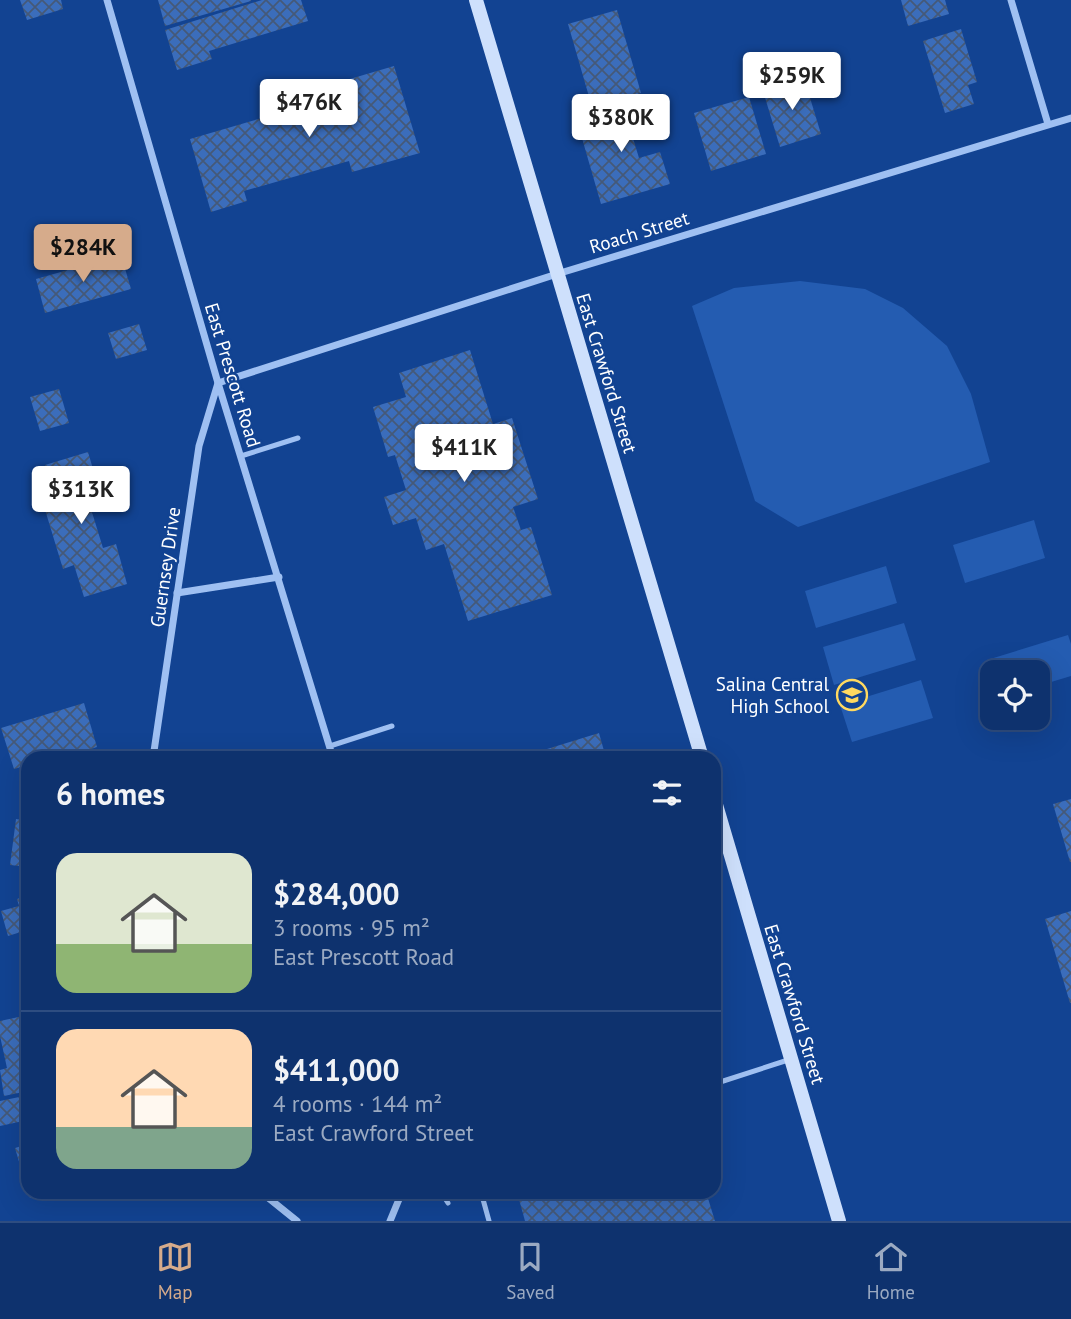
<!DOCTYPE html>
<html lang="en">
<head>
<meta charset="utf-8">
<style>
	:root { --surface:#0e326e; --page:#1c3e76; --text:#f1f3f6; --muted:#9baac2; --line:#2e4d81; --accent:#d6ab8b }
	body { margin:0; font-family:"PT Sans",sans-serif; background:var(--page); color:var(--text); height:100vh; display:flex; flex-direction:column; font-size:26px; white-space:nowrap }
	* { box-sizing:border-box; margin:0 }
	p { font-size:23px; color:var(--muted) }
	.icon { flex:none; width:38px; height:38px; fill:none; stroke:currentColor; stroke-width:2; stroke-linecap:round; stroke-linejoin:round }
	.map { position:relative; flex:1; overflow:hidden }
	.drawer { position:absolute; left:21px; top:751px; width:700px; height:448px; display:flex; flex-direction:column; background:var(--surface); border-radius:21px; box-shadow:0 7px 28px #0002,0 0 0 2px var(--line) }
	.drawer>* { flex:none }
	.buttons { position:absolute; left:980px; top:660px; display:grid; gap:14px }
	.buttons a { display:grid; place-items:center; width:70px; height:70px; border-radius:14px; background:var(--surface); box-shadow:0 7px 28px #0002,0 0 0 2px var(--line); font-size:35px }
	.price { position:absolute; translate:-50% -60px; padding:0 16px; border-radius:7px; background:#fff; color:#222; font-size:23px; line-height:46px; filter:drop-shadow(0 2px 4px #0008) }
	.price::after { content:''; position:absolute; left:50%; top:42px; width:21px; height:16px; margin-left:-10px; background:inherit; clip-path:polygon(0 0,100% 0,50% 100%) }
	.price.current { background:var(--accent); color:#111 }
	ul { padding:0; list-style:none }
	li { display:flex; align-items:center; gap:21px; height:175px; padding:0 35px }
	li+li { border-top:2px solid var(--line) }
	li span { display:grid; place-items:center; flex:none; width:196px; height:140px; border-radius:21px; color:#555 }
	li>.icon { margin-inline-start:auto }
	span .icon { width:84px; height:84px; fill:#fffc; stroke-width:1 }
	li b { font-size:30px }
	h2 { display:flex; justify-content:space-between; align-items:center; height:84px; padding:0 35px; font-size:30px }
	.dock { display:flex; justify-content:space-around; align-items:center; height:98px; border-top:2px solid var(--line); background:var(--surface); font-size:19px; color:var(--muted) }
	.dock a { display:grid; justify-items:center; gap:4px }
	.dock .current { color:var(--accent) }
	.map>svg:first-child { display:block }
	.grass { fill:#245cb1 }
	.building { fill:url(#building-cross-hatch) }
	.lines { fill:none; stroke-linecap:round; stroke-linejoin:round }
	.service { stroke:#9fc0f2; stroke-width:5 }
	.minor { stroke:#9fc0f2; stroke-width:7 }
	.secondary { stroke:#cee0fc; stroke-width:14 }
	.labels { text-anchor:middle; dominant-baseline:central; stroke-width:5; stroke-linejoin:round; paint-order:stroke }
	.street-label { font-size:19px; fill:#fff; stroke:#124392 }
	.poi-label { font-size:19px; fill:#fff; stroke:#124392; text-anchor:end }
</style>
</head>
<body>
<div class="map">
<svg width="1071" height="1221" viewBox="0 0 1071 1221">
	<defs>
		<pattern id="building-cross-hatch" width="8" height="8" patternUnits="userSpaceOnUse" patternTransform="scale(1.75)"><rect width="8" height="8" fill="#3b6dbb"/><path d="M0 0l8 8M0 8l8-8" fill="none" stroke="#455978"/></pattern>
	</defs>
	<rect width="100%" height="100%" fill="#124392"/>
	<!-- grass -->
	<g class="grass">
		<polygon points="800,281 865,289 903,308 947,346 971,394 990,462 798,527 755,501 692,306 734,288"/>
		<polygon points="1034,520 1045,558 965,583 953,545"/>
		<polygon points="886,566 897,603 816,628 805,591"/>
		<polygon points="904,623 916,660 834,685 823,647"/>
		<polygon points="1068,635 1071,644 1071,676 1038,686 1038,672 992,672 992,676 987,660"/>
		<polygon points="921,680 933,718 852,742 840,705"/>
	</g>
	<!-- building -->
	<g class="building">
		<polygon points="20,0 61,0 63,9 27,20"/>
		<polygon points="158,0 251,0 251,1 165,26"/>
		<polygon points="262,0 301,0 308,21 209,51 212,59 177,70 165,30"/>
		<polygon points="901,0 945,0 949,14 908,26"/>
		<polygon points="617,10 641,93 592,107 568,24"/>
		<polygon points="961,29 977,82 968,85 974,104 945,113 923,41"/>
		<polygon points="394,66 420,153 352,172 349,161 244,191 247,201 211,212 190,139 330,98 326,86"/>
		<polygon points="804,78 821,134 780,147 763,91"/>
		<polygon points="749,97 766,154 711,171 694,113"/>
		<polygon points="645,102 653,129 632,135 639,158 660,152 670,184 601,204 577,121"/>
		<polygon points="121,255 131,289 45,313 36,279"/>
		<polygon points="139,324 147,350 116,359 108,333"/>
		<polygon points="470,350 493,424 512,418 538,499 513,507 521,530 531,527 552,595 468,621 444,544 426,550 416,518 393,525 384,497 406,490 395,455 388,457 373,407 406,397 399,373"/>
		<polygon points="59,389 69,423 40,431 30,397"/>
		<polygon points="88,452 100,493 87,496 103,548 116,544 127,584 84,597 74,565 63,569 43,503 55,499 45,465"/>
		<polygon points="84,703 97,747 73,755 74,758 28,758 28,765 14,769 1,728"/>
		<polygon points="599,733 606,758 521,758 521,757"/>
		<polygon points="488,749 491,758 461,758 461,757"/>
		<polygon points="1071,799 1071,862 1070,862 1053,804"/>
		<polygon points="16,819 28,821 28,867 10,865"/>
		<polygon points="28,895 28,942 27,942 24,931 8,936 1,911 19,906 17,899"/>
		<polygon points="1071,911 1071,1003 1070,1003 1045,919"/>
		<polygon points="28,1015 28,1091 4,1096 0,1070 7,1068 0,1036 0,1021"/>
		<polygon points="24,1096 28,1120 0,1126 0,1101"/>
		<polygon points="28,1144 28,1189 27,1189 15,1148"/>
		<polygon points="28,1192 48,1192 30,1198"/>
		<polygon points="517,1192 706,1192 715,1221 525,1221"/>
	</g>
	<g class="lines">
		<!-- service -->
		<g class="service">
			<polyline points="241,456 298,438"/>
			<polyline points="330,746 392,726"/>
			<polyline points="714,1084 788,1060"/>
			<polyline points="441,1192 448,1203"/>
			<polyline points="481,1192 489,1221"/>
		</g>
		<!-- minor -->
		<g class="minor">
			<polyline points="107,0 218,383 333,758"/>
			<polyline points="1011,0 1048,124"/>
			<polyline points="177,593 279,577"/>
			<polyline points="153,758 199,446 218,383 557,274 1071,118"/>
			<polyline points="261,1192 297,1221"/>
			<polyline points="390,1221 402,1192"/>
		</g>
		<!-- secondary -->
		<g class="secondary">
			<polyline points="476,0 702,758"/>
			<polyline points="714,798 839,1221"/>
		</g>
	</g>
	<!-- icons -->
	<defs>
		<g id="school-ring" transform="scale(1.575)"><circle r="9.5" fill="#124392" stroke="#ffd960" stroke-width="1.5"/><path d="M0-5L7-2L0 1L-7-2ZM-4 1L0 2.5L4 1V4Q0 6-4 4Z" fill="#ffd960"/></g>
	</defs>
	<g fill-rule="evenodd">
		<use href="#school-ring" x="852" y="695"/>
	</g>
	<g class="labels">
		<!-- street labels -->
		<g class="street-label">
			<text transform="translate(639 232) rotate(-17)">Roach Street</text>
			<text transform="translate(607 373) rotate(73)">East Crawford Street</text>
			<text transform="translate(233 375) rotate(73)">East Prescott Road</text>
			<text transform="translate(165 567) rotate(-82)">Guernsey Drive</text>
			<text transform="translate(795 1004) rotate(73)">East Crawford Street</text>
		</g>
		<!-- poi labels -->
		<g class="poi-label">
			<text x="829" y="684">Salina Central<tspan x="829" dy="22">High School</tspan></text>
		</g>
	</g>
</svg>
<div class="buttons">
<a><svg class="icon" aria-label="locate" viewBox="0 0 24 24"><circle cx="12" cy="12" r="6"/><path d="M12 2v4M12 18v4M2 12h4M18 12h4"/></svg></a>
</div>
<b class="price" style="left:792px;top:112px">$259K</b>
<b class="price" style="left:309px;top:139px">$476K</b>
<b class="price" style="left:621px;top:154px">$380K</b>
<b class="price current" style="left:83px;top:284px">$284K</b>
<b class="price" style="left:464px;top:484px">$411K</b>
<b class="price" style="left:81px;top:526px">$313K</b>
<section class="drawer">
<h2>6 homes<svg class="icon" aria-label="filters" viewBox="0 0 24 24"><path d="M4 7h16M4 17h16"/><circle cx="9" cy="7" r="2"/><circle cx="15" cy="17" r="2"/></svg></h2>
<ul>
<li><span style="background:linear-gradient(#dfe7d0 65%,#8fb573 0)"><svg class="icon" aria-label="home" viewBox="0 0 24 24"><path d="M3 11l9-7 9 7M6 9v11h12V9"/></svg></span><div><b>$284,000</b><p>3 rooms · 95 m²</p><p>East Prescott Road</p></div></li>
<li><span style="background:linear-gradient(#ffd9b3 70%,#7fa58c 0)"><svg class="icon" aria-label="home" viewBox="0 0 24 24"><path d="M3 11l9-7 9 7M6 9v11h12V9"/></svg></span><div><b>$411,000</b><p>4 rooms · 144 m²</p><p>East Crawford Street</p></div></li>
</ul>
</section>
</div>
<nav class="dock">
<a class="current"><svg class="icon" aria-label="map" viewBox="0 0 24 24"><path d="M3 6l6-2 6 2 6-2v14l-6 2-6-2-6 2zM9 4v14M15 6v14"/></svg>Map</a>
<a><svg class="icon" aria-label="saved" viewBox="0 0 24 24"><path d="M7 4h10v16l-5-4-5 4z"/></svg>Saved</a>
<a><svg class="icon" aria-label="home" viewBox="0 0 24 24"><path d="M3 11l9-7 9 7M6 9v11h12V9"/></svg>Home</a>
</nav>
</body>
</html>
